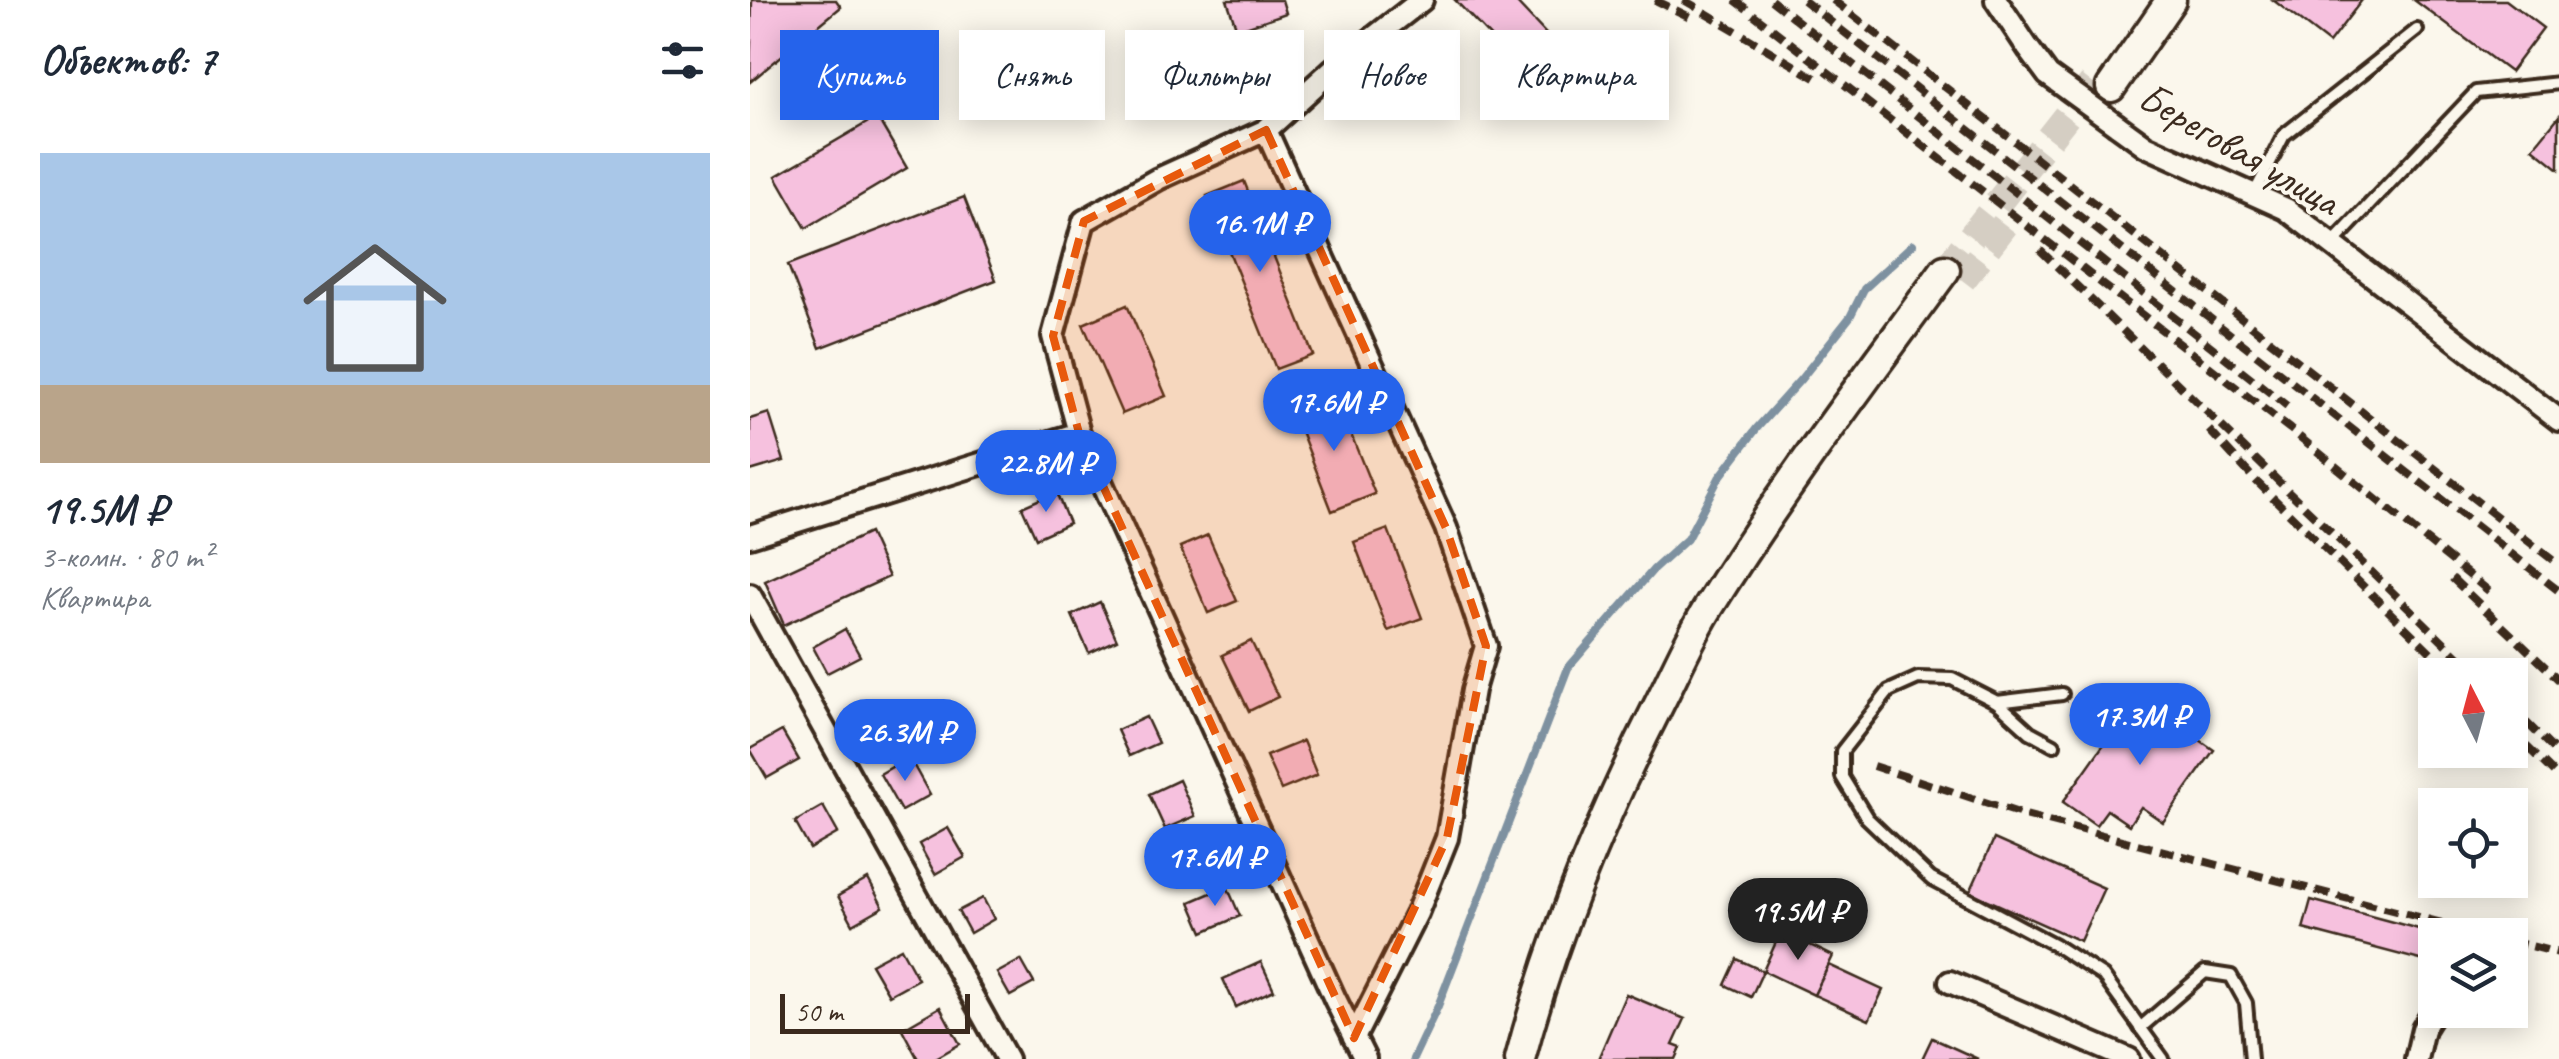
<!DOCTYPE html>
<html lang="ru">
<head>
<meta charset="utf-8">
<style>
	:root { --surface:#fff; --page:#f2f2f3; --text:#1f2937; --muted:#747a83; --accent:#2563eb }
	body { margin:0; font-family:Caveat,sans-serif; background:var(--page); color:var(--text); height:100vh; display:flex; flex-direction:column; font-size:38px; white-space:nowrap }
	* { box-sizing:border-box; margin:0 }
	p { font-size:32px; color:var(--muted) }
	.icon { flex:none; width:55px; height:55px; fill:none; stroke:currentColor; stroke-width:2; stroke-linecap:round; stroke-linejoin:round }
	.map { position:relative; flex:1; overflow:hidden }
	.details { display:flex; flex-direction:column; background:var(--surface); width:750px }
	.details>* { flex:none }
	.top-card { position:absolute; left:30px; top:30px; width:950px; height:90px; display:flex; gap:20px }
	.needle { width:65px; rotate:354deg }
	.tools { position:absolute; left:1668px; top:658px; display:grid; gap:20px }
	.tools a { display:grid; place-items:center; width:110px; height:110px; border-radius:0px; background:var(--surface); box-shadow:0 5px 25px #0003; font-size:50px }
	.scale { position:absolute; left:30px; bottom:25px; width:190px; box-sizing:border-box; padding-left:10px; border:5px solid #3b2a1e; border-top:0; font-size:28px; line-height:35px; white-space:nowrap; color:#3b2a1e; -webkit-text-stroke:8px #fbf7ec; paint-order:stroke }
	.price { position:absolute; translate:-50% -85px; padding:0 22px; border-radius:35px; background:var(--accent); color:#fff; font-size:32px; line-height:65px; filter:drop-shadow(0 2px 5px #0008) }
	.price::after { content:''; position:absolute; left:50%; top:60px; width:30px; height:22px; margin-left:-15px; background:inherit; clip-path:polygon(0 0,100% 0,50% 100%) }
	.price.selected { background:#222; color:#fff }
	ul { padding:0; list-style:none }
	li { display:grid; align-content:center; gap:20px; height:530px; padding:0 40px }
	li span { display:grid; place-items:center; height:310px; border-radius:0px; color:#555 }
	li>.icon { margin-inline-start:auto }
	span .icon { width:180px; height:180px; fill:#fffc; stroke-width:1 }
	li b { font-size:42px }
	h2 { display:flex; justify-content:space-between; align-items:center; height:120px; padding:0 40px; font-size:42px }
	.pill { padding:0 35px; border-radius:0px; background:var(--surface); box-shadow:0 5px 25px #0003; font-size:35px; line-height:90px }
	.pill.selected { background:var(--accent); color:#fff }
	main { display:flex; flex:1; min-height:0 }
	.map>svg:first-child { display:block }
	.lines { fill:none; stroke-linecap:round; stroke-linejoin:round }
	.stream { stroke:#7e91a0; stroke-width:8 }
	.building { fill:#f6c1de; stroke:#3b2a1e; stroke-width:2.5 }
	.secondary-tunnel { stroke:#d5cec3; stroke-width:28; stroke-dasharray:28 14; stroke-linecap:butt }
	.service-casing { stroke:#3b2a1e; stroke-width:18 }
	.minor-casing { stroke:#3b2a1e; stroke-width:28 }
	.secondary-casing { stroke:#3b2a1e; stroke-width:35 }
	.service { stroke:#fbf7ec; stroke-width:10 }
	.minor { stroke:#fbf7ec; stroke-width:20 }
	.secondary { stroke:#fbf7ec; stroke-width:28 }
	.rail { stroke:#3b2a1e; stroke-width:8; stroke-dasharray:15 8; stroke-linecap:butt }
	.minor-bridge-casing { stroke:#3b2a1e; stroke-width:28; stroke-linecap:butt }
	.minor-bridge { stroke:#fbf7ec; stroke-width:20 }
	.marked { fill:#e8590c; fill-opacity:0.2; stroke:#e8590c; stroke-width:8; stroke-dasharray:20 12; stroke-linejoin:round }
	.labels { text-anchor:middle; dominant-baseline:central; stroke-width:8; stroke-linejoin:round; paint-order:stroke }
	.street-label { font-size:42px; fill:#3b2a1e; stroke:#fbf7ec }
</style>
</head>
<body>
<main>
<section class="details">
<h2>Объектов: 7<svg class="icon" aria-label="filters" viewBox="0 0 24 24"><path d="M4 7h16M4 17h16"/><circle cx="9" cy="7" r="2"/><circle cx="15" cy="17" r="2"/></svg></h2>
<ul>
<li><span style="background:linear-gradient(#a9c7e8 75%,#b9a48a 0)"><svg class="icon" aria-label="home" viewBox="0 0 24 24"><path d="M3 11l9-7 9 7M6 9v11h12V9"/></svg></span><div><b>19.5M ₽</b><p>3-комн. · 80 m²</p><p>Квартира</p></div></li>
</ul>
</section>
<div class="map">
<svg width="1809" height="1059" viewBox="0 0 1809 1059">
	<rect width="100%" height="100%" fill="#fbf7ec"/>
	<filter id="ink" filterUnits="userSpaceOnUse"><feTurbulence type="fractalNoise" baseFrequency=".01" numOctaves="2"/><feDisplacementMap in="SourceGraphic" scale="20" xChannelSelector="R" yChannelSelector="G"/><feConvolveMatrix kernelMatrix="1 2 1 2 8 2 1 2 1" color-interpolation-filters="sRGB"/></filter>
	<g filter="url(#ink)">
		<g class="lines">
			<!-- stream -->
			<polyline class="stream" points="663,1059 688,1006 818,668 903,570 937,539 969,478 1007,428 1051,379 1100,317 1114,289 1163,244"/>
		</g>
		<!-- building -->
		<g class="building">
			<polygon points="2,0 86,0 91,7 0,82"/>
			<polygon points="477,0 532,0 536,13 487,30"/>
			<polygon points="705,0 764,0 826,66 796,95"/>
			<polygon points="1523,0 1612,0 1579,43"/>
			<polygon points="1664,0 1756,0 1793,28 1760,72"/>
			<polygon points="1809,116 1809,169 1783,148"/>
			<polygon points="127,117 157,168 56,228 26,176"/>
			<polygon points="494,181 563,355 526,369 457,196"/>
			<polygon points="214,197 246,280 70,348 38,265"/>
			<polygon points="377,305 416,396 372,414 333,324"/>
			<polygon points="586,397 625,494 582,511 544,413"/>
			<polygon points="19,413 34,461 0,471 0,419"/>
			<polygon points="306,492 319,523 286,538 272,507"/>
			<polygon points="638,529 672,618 638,631 604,542"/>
			<polygon points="119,533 139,577 34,625 15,581"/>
			<polygon points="458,535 487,601 458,613 430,547"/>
			<polygon points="350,602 367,640 339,653 322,615"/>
			<polygon points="95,629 110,656 77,673 63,647"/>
			<polygon points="501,641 528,697 499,711 472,655"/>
			<polygon points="1388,696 1464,750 1413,822 1391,807 1379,825 1357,810 1346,825 1313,802"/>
			<polygon points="122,704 135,727 113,739 100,716"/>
			<polygon points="396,717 408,743 379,756 367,730"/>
			<polygon points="32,731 49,760 17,778 0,749"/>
			<polygon points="553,741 567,775 531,790 516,756"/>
			<polygon points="159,757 180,795 151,811 130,774"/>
			<polygon points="429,780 445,816 415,829 399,794"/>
			<polygon points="73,806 88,833 60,849 45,822"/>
			<polygon points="198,828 215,857 185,874 169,844"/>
			<polygon points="455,838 467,864 433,879 421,853"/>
			<polygon points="1244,839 1354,888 1330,941 1220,892"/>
			<polygon points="118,879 133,907 103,924 88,896"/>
			<polygon points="477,886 490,916 453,932 440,902"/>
			<polygon points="233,898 244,919 220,933 208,911"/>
			<polygon points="1561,900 1691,935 1685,935 1685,964 1553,929"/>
			<polygon points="1031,931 1083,956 1064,995 1013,971"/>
			<polygon points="151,948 168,979 139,995 121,964"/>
			<polygon points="987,959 1013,971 1001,997 975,985"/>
			<polygon points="271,960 284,983 260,996 247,973"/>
			<polygon points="511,962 524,990 486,1007 473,979"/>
			<polygon points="1079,965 1133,990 1119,1020 1064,995"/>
			<polygon points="876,994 935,1019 923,1045 931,1048 926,1059 848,1059"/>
			<polygon points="190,1007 210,1044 184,1059 168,1059 152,1029"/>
			<polygon points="1182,1038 1228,1059 1172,1059"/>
		</g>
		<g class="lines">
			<!-- secondary-tunnel -->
			<g class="secondary-tunnel">
				<polyline points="1195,270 1348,76"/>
				<polyline points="1212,280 1263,214"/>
			</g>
			<!-- service casing -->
			<g class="service-casing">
				<g id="service">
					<polyline points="1504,194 1534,135 1667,30"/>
					<polyline points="1582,244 1726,92 1809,83"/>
					<polyline points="1247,702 1312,694"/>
					<polyline points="1304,745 1280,732 1247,702 1202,679 1168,678 1139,691 1092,751 1092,777 1117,818 1181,879 1305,945 1353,976 1413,1059"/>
					<polyline points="1390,1028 1455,972 1481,976 1496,1003 1501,1059"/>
				</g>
			</g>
			<!-- minor casing -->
			<g class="minor-casing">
				<g id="minor">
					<polyline points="1246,0 1278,48"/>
					<polyline points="1367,125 1396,146 1536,209 1809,420"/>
					<polyline points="516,130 696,528 736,646 723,690 697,838 667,913 604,1038"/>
					<polyline points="0,536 329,433"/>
					<polyline points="0,595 257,1059"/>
					<polyline points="1200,982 1379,1059"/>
					<polyline points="615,1059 585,999 329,433 303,336 334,221 408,179 516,130 582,70 672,0"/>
					<polyline points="1666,1059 1673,1029 1683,1013"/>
				</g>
			</g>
			<!-- secondary casing -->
			<g class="secondary-casing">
				<g id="secondary">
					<polyline points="1361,87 1421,0"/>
					<path d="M 770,1059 C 803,934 853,814 911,700 C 927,668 941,635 960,605 C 1032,489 1115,380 1195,270"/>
				</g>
			</g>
			<!-- service -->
			<use href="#service" class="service"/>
			<!-- minor -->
			<use href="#minor" class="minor"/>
			<!-- secondary -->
			<use href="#secondary" class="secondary"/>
			<!-- rail -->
			<g class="rail">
				<polyline points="905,0 946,20"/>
				<polyline points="934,0 1072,82"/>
				<polyline points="985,0 1540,429 1740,592"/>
				<polyline points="1021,0 1537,406"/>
				<polyline points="1053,0 1809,591"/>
				<polyline points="1083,0 1809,565"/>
				<polyline points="1290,250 1728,675"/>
				<polyline points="1459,430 1506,481 1704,675"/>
				<polyline points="1702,578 1809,680"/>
				<polyline points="1760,706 1809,755"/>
				<polyline points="1760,730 1809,778"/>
				<polyline points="1123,766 1275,815 1738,935"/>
				<polyline points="1760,941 1809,953"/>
			</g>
			<!-- minor-bridge casing -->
			<g class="minor-bridge-casing">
				<polyline id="minor-bridge" points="1278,48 1298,75 1367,125"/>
			</g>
			<!-- minor-bridge -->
			<use href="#minor-bridge" class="minor-bridge"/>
		</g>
	</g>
	<!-- marked area -->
	<path class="marked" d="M 516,130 L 696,528 L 736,646 L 697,838 L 604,1038 L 329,433 L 303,336 L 334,221 Z"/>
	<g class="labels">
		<!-- street labels -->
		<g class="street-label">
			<text transform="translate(1489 149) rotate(30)">Береговая улица</text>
		</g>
	</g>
</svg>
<div class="tools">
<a><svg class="needle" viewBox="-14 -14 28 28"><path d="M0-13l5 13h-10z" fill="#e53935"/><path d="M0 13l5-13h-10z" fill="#747a83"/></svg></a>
<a><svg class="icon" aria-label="locate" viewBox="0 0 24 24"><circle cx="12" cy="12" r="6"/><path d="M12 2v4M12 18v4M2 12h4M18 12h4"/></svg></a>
<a><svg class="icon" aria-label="layers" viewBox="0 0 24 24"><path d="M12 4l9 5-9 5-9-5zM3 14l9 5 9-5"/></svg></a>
</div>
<div class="scale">50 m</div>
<b class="price" style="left:510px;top:275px">16.1M ₽</b>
<b class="price" style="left:584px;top:454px">17.6M ₽</b>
<b class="price" style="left:296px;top:515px">22.8M ₽</b>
<b class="price" style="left:1390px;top:768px">17.3M ₽</b>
<b class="price" style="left:155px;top:784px">26.3M ₽</b>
<b class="price" style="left:465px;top:909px">17.6M ₽</b>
<b class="price selected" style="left:1048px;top:963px">19.5M ₽</b>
<div class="top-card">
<a class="pill selected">Купить</a>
<a class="pill">Снять</a>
<a class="pill">Фильтры</a>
<a class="pill">Новое</a>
<a class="pill">Квартира</a>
</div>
</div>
</main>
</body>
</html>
